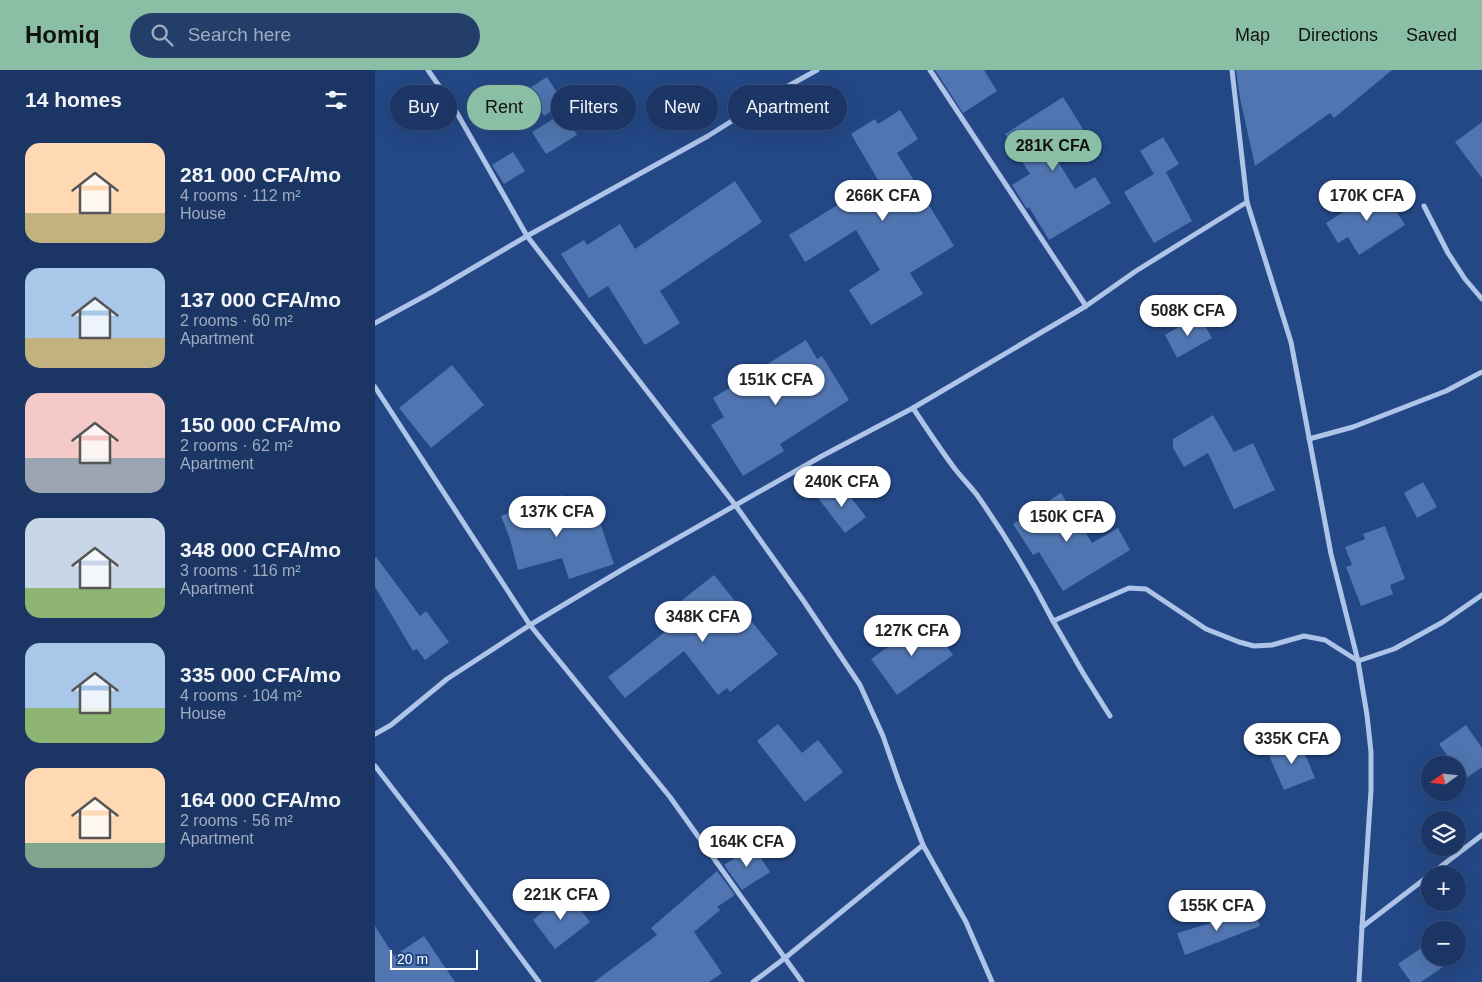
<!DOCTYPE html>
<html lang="en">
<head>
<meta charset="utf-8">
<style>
	:root { --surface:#1b3664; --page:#243e6a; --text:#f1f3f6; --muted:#a0abbf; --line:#395078; --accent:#8abfa5 }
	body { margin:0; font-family:Arial,sans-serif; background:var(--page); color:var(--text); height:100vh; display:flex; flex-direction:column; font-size:19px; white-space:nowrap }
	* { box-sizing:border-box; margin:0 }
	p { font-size:16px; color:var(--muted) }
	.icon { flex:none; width:28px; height:28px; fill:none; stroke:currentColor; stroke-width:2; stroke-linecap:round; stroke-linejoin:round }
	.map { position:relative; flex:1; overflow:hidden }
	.details { display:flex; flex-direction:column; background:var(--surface); width:375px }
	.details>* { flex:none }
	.banner { position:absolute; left:15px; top:15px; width:475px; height:45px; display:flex; gap:10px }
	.needle { width:32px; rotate:255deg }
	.tools { position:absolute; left:1046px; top:686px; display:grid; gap:10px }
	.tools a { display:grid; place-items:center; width:45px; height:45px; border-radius:50%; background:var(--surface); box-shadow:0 5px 20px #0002,0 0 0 1px var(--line); font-size:25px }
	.scale { position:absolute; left:15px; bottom:12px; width:88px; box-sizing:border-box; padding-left:5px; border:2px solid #fff; border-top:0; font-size:14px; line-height:18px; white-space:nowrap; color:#fff; -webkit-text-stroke:4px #244886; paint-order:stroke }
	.price { position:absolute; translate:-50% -42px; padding:0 11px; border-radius:18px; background:#fff; color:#222; font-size:16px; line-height:32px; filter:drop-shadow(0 1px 2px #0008) }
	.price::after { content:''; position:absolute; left:50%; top:30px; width:15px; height:11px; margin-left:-8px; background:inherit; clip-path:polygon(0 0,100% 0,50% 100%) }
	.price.current { background:var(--accent); color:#111 }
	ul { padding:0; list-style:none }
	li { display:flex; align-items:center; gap:15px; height:125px; padding:0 25px }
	li span { display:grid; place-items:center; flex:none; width:140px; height:100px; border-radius:15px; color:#555 }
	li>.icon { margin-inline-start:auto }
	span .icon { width:60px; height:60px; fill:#fffc; stroke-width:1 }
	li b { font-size:21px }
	h2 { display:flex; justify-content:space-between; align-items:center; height:60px; padding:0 25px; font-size:21px }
	.chip { padding:0 18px; border-radius:22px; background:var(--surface); box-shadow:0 5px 20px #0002,0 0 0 1px var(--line); font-size:18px; line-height:45px }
	.chip.current { background:var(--accent); color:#111 }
	header { display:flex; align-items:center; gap:30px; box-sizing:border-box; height:70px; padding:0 25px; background:var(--accent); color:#111 }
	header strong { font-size:24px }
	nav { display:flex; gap:28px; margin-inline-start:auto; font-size:18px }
	.search { width:350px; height:45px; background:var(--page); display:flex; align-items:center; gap:12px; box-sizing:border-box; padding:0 18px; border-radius:28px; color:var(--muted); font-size:19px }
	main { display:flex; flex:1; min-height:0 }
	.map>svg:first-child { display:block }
	.building { fill:#5075b0 }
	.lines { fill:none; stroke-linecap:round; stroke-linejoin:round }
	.minor { stroke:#aec4e9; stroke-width:5 }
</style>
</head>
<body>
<header>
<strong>Homiq</strong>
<div class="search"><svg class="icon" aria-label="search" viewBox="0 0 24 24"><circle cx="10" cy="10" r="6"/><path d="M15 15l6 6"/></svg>Search here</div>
<nav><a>Map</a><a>Directions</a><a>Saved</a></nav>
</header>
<main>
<section class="details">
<h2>14 homes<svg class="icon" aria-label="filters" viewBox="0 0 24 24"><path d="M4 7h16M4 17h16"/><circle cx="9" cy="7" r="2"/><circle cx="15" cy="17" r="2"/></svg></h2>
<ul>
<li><span style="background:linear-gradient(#ffd9b3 70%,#c2b280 0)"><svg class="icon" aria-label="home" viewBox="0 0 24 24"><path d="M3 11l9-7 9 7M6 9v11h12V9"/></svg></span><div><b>281 000 CFA/mo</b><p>4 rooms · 112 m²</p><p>House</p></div></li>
<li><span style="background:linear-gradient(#a9c7e8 70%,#c2b280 0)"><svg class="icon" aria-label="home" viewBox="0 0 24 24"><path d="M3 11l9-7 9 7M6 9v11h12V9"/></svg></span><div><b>137 000 CFA/mo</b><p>2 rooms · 60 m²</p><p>Apartment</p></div></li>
<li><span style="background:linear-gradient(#f6c9c9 65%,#9aa5b1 0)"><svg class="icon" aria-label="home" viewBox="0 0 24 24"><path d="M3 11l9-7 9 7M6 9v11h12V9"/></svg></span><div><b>150 000 CFA/mo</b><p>2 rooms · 62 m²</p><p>Apartment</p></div></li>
<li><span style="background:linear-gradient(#c9d6e8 70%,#8fb573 0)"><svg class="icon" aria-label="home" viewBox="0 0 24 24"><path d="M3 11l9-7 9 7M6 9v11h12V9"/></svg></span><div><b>348 000 CFA/mo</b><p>3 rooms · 116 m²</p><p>Apartment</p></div></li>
<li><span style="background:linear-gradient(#a9c7e8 65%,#8fb573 0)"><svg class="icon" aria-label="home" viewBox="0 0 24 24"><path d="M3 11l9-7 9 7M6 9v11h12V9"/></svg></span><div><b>335 000 CFA/mo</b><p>4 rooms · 104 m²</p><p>House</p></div></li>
<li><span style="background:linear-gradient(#ffd9b3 75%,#7fa58c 0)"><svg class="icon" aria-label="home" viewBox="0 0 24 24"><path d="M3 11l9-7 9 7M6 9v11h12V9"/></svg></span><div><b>164 000 CFA/mo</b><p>2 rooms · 56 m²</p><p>Apartment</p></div></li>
</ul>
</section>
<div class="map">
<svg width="1107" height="912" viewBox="0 0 1107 912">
	<rect width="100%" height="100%" fill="#244886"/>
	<!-- building -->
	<g class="building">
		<polygon points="560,0 609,0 622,21 588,43"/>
		<polygon points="861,0 1017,0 959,48 955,43 880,96 865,28"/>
		<polygon points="172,7 189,33 169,46 153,19"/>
		<polygon points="688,27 708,59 675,79 700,119 720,107 736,133 674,170 654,137 652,139 637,115 655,104 630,64"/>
		<polygon points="525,40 543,69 522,83 579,176 535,203 548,224 496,255 474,220 505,200 481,160 430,192 414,165 503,110 476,64 500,49 503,54"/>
		<polygon points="188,43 202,65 171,84 157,62"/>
		<polygon points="1107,52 1107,108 1080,72"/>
		<polygon points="788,67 804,94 791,102 817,151 779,173 749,122 779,104 765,81"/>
		<polygon points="138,82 150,101 129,114 117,95"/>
		<polygon points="360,111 387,152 285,221 305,253 270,275 233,216 214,228 186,184 209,170 212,175 245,154 260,179"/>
		<polygon points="1006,118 1030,155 984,185 973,167 963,173 951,153"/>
		<polygon points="824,245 837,268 802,288 790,265"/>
		<polygon points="431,270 442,289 447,286 474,330 405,374 409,381 368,406 336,355 349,347 338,328"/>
		<polygon points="77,295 109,335 56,378 24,338"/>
		<polygon points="838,345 859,382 878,373 900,420 859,439 833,383 809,397 798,378 798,369"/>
		<polygon points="464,412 491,447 470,463 443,428"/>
		<polygon points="1048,412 1062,437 1042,448 1029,423"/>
		<polygon points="686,423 717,473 743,458 755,480 688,521 664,482 658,485 638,454"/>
		<polygon points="188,425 197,452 222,444 239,494 194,509 187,488 143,500 135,469 126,446 157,434"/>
		<polygon points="1010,456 1030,509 1015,515 1018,524 986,536 971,497 977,495 970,477 990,469 988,464"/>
		<polygon points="1,487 45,546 51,541 74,572 50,590 42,579 38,581 0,517 0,488"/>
		<polygon points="339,505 403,584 355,622 352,618 343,625 309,581 250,628 233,607 301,553 292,542"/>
		<polygon points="552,549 578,585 522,625 496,589"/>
		<polygon points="403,654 427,683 443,670 468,702 430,732 382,671"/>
		<polygon points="1091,655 1107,678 1107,697 1090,709 1082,699 1082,695 1079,695 1064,674"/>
		<polygon points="924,670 940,708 909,720 893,683"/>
		<polygon points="378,776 395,802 367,820 349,795"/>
		<polygon points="342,801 360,825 342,837 345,840 319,862 347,903 334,912 219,912 282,865 276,858"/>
		<polygon points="192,822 215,852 180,879 158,850"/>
		<polygon points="880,840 885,856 810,885 802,863"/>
		<polygon points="0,856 19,886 49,866 80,912 0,912"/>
		<polygon points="1055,872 1055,888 1081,888 1046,912 1036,912 1023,894"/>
	</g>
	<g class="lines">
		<!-- minor -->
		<g class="minor">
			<polyline points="53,0 78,36 152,166 361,436 428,530 485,615 508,666 524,712 548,775 591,852 617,912"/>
			<polyline points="555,0 711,236"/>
			<polyline points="857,0 872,132 916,272 956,484 983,591 992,645 996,682 996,720 987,857 984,912"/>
			<polyline points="1049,136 1073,183 1090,209 1107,229"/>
			<polyline points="0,253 57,222 152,166 333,66 406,20 442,0"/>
			<polyline points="0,317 155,555 295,727 427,912"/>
			<path d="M 538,338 C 552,359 565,379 580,399 C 587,408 595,416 602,425 C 630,465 656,508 678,551"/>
			<polyline points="934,369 978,357 1071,321 1107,302"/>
			<polyline points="735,646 708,603 678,551 754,518 771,519 831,559 864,572 879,576 897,575 929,566 950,570 983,591 1019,579 1068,552 1107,525"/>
			<polyline points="0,664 16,655 72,609 155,555 250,498 447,386 538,338 711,236 761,201 872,132"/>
			<polyline points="0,696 72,789 164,912"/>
			<polyline points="987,857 1107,765"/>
			<polyline points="378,912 410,888 548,775"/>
		</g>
	</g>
</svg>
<div class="tools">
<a><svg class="needle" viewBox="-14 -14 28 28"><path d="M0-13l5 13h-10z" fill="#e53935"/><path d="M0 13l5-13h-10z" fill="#a0abbf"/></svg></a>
<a><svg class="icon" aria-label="layers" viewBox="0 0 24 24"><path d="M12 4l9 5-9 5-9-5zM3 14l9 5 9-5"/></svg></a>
<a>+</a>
<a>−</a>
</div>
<div class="scale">20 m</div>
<b class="price current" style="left:678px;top:102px">281K CFA</b>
<b class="price" style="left:508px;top:152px">266K CFA</b>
<b class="price" style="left:992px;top:152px">170K CFA</b>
<b class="price" style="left:813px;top:267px">508K CFA</b>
<b class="price" style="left:401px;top:336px">151K CFA</b>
<b class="price" style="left:467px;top:438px">240K CFA</b>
<b class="price" style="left:182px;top:468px">137K CFA</b>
<b class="price" style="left:692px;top:473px">150K CFA</b>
<b class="price" style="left:328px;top:573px">348K CFA</b>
<b class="price" style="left:537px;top:587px">127K CFA</b>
<b class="price" style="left:917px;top:695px">335K CFA</b>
<b class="price" style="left:372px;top:798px">164K CFA</b>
<b class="price" style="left:186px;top:851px">221K CFA</b>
<b class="price" style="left:842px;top:862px">155K CFA</b>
<div class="banner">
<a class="chip">Buy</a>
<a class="chip current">Rent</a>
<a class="chip">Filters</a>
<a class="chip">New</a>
<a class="chip">Apartment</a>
</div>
</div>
</main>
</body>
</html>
